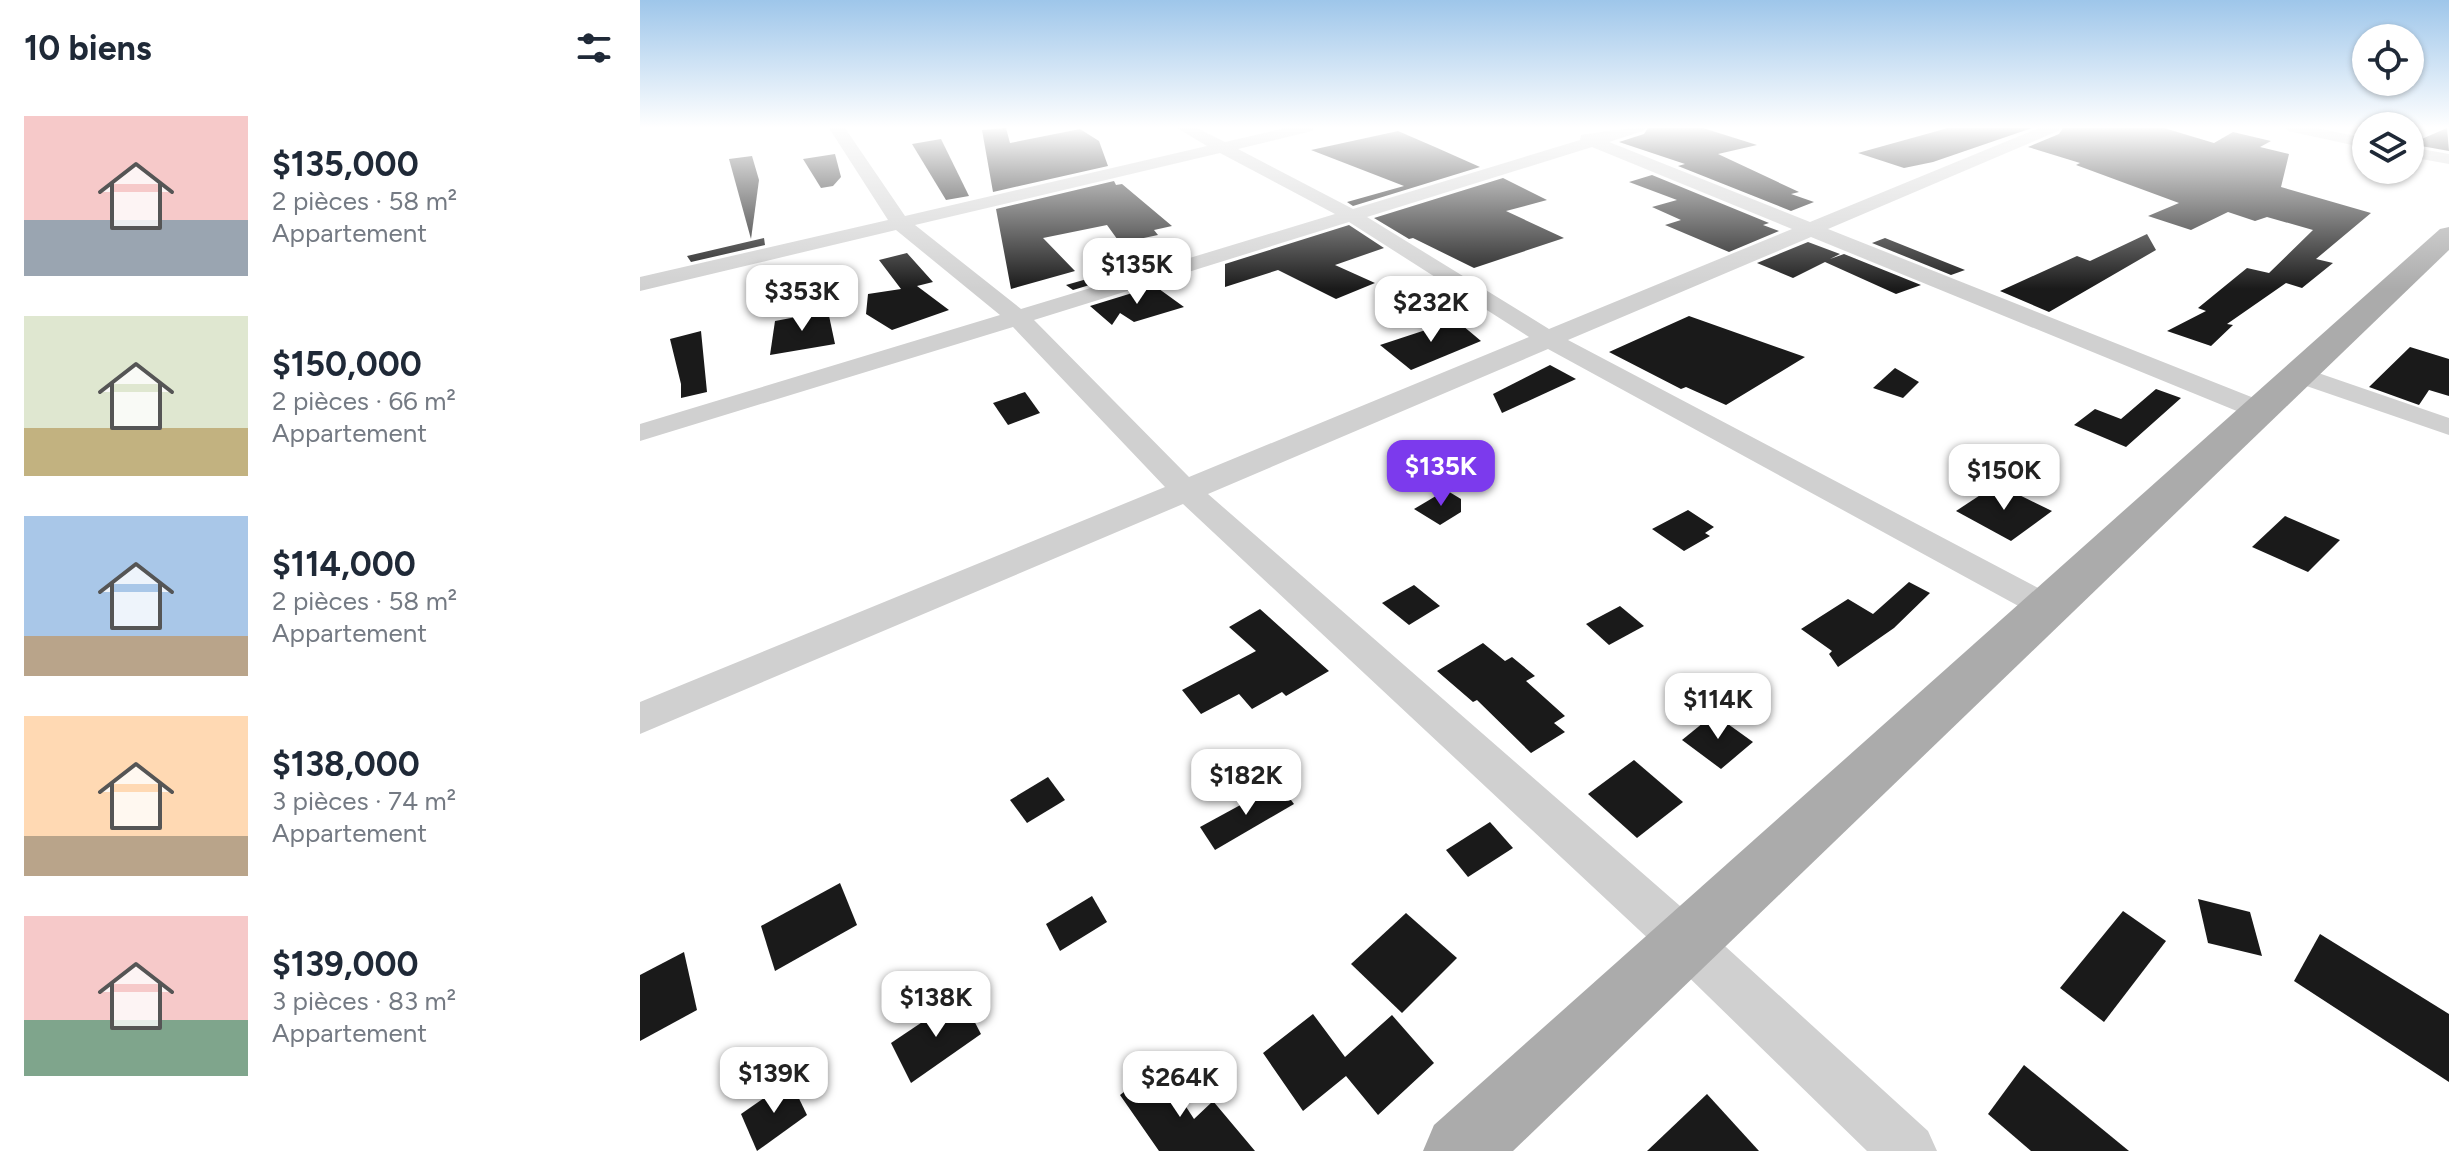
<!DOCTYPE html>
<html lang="fr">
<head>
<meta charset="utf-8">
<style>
	:root { --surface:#fff; --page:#f2f2f3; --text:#1f2937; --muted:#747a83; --accent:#7c3aed }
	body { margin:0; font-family:Figtree,sans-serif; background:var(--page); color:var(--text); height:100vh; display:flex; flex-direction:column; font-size:30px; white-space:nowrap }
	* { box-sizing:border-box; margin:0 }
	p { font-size:26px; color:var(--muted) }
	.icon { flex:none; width:44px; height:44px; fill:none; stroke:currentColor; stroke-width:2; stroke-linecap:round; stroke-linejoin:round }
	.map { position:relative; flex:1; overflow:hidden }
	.side { display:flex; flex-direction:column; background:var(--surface); width:640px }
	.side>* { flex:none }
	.controls { position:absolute; left:1712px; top:24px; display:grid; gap:16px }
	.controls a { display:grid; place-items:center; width:72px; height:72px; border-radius:50%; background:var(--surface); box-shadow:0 2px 6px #0004; font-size:40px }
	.price { position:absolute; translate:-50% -68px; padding:0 18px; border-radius:16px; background:#fff; color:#222; font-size:26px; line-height:52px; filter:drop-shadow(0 2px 4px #0008) }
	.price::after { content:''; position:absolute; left:50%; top:48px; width:24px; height:18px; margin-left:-12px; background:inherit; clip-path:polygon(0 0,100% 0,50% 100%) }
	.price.current { background:var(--accent); color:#fff }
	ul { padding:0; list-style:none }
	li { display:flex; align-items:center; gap:24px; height:200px; padding:0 24px }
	li span { display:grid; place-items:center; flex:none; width:224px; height:160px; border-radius:0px; color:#555 }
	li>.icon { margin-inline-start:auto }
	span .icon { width:96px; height:96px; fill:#fffc; stroke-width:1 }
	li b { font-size:34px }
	h2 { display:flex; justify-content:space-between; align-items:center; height:96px; padding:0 24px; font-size:34px }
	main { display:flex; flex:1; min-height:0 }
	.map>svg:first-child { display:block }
	.building { fill:#1a1a1a }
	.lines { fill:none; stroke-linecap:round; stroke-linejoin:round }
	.minor { fill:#d0d0d0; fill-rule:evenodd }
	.major { fill:#ababab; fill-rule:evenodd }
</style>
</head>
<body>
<main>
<section class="side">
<h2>10 biens<svg class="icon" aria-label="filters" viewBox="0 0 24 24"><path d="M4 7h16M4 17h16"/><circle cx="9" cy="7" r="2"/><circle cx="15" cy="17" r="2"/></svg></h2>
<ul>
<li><span style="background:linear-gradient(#f6c9c9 65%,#9aa5b1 0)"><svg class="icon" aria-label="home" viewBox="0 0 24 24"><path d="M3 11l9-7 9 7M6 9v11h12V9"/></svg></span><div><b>$135,000</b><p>2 pièces · 58 m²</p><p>Appartement</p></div></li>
<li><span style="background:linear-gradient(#dfe7d0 70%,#c2b280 0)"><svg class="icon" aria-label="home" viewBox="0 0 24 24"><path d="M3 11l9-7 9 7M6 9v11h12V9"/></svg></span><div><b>$150,000</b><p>2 pièces · 66 m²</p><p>Appartement</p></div></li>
<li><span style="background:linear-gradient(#a9c7e8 75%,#b9a48a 0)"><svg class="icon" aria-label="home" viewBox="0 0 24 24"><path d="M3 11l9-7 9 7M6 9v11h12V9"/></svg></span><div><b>$114,000</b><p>2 pièces · 58 m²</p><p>Appartement</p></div></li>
<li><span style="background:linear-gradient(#ffd9b3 75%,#b9a48a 0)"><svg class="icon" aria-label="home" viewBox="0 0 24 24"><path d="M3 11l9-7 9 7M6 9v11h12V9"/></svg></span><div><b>$138,000</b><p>3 pièces · 74 m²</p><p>Appartement</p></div></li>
<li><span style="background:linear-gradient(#f6c9c9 65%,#7fa58c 0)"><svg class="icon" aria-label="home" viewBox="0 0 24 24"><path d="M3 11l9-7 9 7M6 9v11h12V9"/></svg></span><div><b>$139,000</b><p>3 pièces · 83 m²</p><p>Appartement</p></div></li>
</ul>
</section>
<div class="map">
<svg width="1809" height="1151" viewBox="0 0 1809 1151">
	<rect width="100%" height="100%" fill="#fff"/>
	<!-- building -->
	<g class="building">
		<polygon points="366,128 370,143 440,129 459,141 468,166 353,192 342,130"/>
		<polygon points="1008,128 1063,128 1117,145 1078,154 1159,192 1151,194 1174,202 1151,211 1038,166 1045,164 979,142 1004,134"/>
		<polygon points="1308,128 1392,128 1293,162 1264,168 1218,153"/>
		<polygon points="1423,128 1524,128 1574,143 1593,132 1631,141 1620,147 1649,154 1641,187 1731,213 1676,259 1693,263 1662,288 1646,283 1587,324 1593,325 1571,346 1527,331 1566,311 1558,308 1607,268 1629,273 1673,230 1627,217 1615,221 1588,212 1551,230 1508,216 1539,203 1436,165 1440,163 1388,147 1419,134"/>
		<polygon points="1807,128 1809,151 1770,144"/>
		<polygon points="758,131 795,147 840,167 713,206 707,202 764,186 671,150"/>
		<polygon points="301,139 329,196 306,200 272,144"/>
		<polygon points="195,154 201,177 193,186 181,188 163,159"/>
		<polygon points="112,156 119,180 111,239 89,159"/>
		<polygon points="1012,175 1129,223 1123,225 1139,231 1089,252 1025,225 1041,220 1012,207 1037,200 989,182"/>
		<polygon points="863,178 907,200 866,211 924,238 834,268 773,238 769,239 734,218"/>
		<polygon points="474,181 476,185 482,184 532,226 514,230 518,235 480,243 467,225 403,238 435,271 371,289 356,209"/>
		<polygon points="709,225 744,248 695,265 735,283 696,299 638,270 585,287 585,264"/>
		<polygon points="1507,234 1516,250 1409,312 1360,291 1437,256 1450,261"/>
		<polygon points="124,238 125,245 51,262 47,256"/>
		<polygon points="1245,238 1325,270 1311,275 1232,243"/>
		<polygon points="1168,242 1200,254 1190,259 1204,254 1281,285 1256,294 1185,262 1153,278 1117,263"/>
		<polygon points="267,253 293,282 277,286 309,310 252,330 226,314 228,294 261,289 239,260"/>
		<polygon points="489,267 496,271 433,290 426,285"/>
		<polygon points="515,286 544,307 494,322 480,313 472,325 450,306"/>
		<polygon points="188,311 195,344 130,355 135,321"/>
		<polygon points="1049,316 1165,357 1086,405 1046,387 1041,389 969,352"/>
		<polygon points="816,320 841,341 771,370 740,345"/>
		<polygon points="61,331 67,392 41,398 41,384 30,339"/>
		<polygon points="1770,347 1809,359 1809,396 1789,390 1779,405 1729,387"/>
		<polygon points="910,365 936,379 862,413 853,394"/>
		<polygon points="1255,368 1279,382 1263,398 1233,388"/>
		<polygon points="1516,389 1541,398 1486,447 1434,425 1455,409 1481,419"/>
		<polygon points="385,392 400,413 368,425 353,403"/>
		<polygon points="1357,484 1412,511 1371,541 1316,511"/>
		<polygon points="806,490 821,499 821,512 800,525 774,509"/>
		<polygon points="1048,510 1074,527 1065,533 1070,536 1044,551 1012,529"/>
		<polygon points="1645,516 1700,540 1668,572 1612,547"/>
		<polygon points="1269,582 1290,593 1254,628 1198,667 1189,654 1192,651 1161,629 1208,599 1233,614"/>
		<polygon points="774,585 800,606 769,625 742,603"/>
		<polygon points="980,606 1004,626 969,645 946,624"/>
		<polygon points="620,609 689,671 646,696 642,692 612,709 599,694 561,714 542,690 616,651 589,627"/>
		<polygon points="843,643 865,661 872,657 895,676 886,681 925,716 914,723 925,732 891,753 837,700 833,702 797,671"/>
		<polygon points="1074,714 1113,742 1081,769 1042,740"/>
		<polygon points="994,760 1043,802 997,838 948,794"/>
		<polygon points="408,777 425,800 387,823 370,800"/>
		<polygon points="639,784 654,804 575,850 560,827"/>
		<polygon points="850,822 873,848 828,877 806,850"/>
		<polygon points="200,883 217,925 135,971 121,926"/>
		<polygon points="452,896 467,922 420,951 406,924"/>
		<polygon points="1558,899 1610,912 1622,956 1568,943"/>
		<polygon points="1483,911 1526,941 1464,1022 1420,988"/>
		<polygon points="766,913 817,958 762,1013 711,964"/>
		<polygon points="1680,934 1809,1014 1809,1082 1654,981"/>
		<polygon points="44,952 57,1010 0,1041 0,975"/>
		<polygon points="321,996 341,1034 271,1083 251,1043"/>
		<polygon points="673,1014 705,1057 752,1015 794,1063 738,1115 706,1076 663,1111 623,1053"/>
		<polygon points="519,1065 554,1119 573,1101 615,1151 519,1151 480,1095"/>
		<polygon points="1384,1065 1489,1151 1391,1151 1348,1114"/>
		<polygon points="150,1080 167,1115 117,1151 101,1114"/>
		<polygon points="1067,1094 1119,1151 1007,1151"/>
	</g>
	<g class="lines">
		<!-- minor -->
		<g class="minor">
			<path d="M 189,128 L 205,128 L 265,216 L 567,146 L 537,128 L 557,128 L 585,142 L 646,128 L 674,128 L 672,131 L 598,149 L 713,209 L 940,140 L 941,135 C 962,132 983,128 1005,128 L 1003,131 L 969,142 L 1170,222 L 1399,128 L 1420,128 L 1418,131 L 1188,229 L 1629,404 L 1633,410 L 1629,416 L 1619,418 L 1609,416 L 1171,237 L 928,340 L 1419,599 L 1425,607 L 1419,615 L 1407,619 L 1395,615 L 908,349 L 568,494 L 1063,926 L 1288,1131 L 1297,1151 L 1227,1151 L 1029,958 L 543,504 L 0,734 L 0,702 L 525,487 L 373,327 L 0,441 L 0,424 L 360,315 L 256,230 L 0,291 L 0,277 L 248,220 ZM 952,147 L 1152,229 L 909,329 L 727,217 ZM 580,153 L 695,214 L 381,309 L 275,225 ZM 709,222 L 889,337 L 549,477 L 394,320 Z"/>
			<polygon points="1646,128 1676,128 1726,138 1726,148 1648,131"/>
			<polygon points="1770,147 1809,154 1809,164 1770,157"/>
			<polygon points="1658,366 1809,418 1809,435 1649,380 1645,374 1649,368"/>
		</g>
		<!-- major -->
		<polygon class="major" points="1809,227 1809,250 873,1151 783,1151 794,1125 1800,229"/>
	</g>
	<!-- sky -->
	<linearGradient id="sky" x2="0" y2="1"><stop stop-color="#9ec6ea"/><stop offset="0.44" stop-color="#fff"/><stop offset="1" stop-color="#fff" stop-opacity="0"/></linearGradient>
	<rect width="1809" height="289" fill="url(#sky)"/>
</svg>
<div class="controls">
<a><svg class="icon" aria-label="locate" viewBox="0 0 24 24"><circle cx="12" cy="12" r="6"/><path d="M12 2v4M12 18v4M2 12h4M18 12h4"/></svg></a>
<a><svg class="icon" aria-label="layers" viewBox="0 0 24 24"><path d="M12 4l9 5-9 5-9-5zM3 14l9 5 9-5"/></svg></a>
</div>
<b class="price" style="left:497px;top:306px">$135K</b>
<b class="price" style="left:162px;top:333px">$353K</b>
<b class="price" style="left:791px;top:344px">$232K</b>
<b class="price current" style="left:801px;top:508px">$135K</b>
<b class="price" style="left:1364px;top:512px">$150K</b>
<b class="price" style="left:1078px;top:741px">$114K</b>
<b class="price" style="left:606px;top:817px">$182K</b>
<b class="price" style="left:296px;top:1039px">$138K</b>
<b class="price" style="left:134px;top:1115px">$139K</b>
<b class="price" style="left:540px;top:1119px">$264K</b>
</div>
</main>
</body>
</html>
